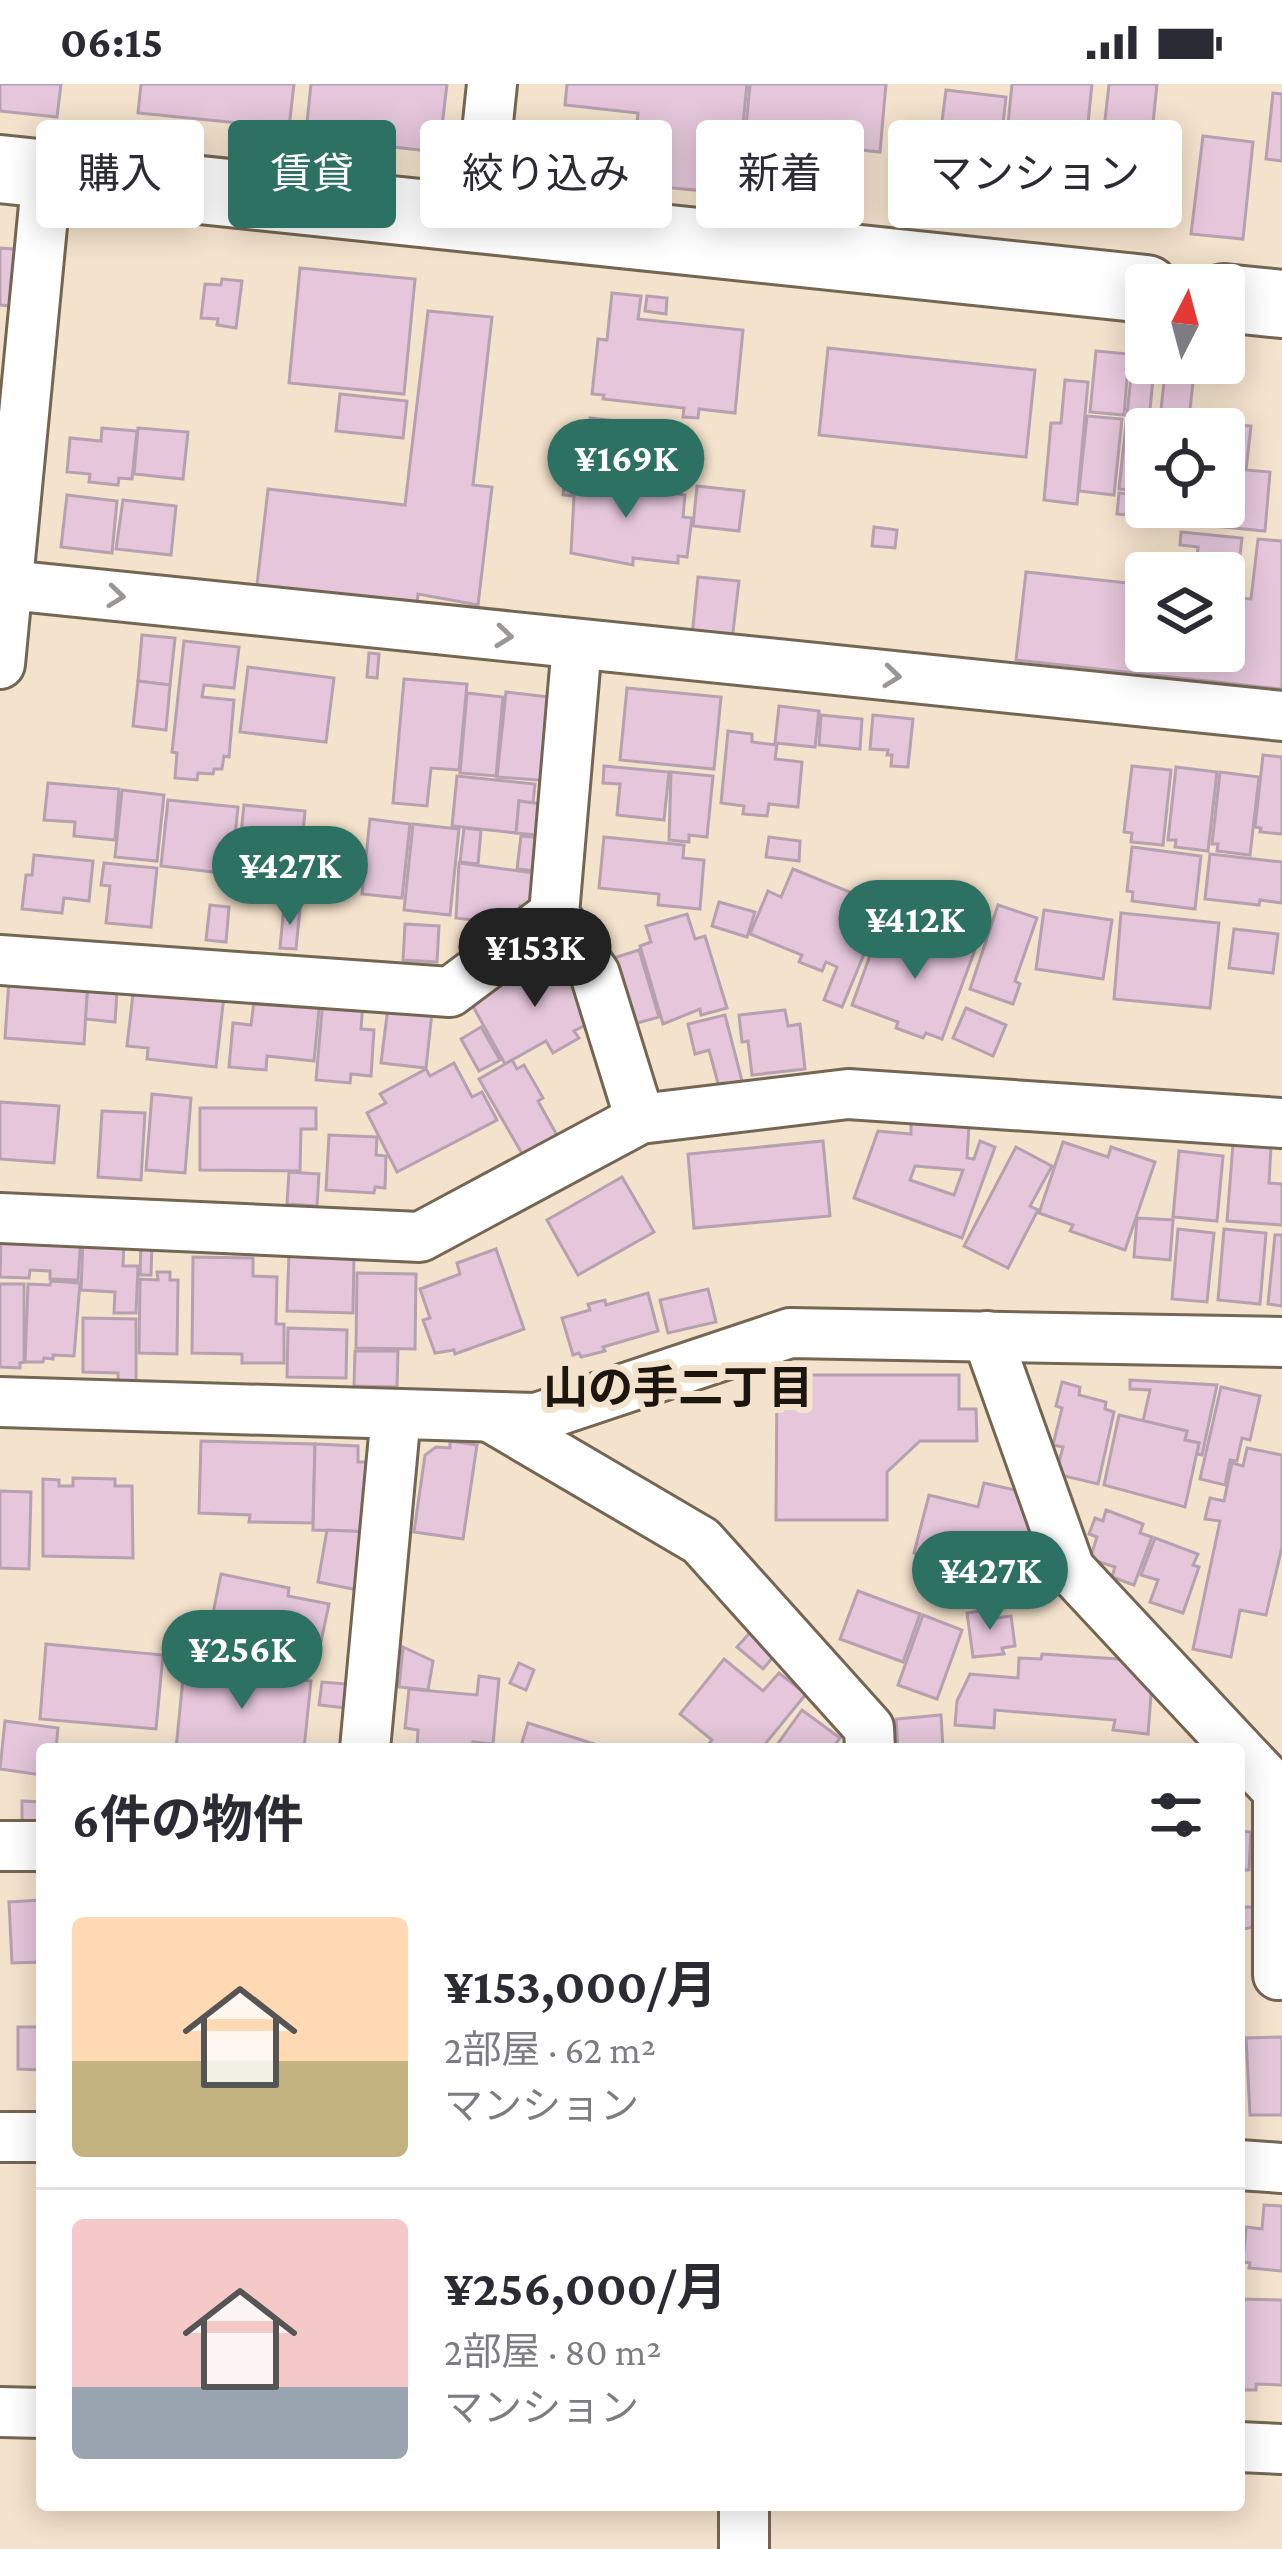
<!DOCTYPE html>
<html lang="ja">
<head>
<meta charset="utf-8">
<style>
	:root { --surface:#fff; --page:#f2f2f3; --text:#2b2b33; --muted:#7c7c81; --line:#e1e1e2; --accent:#2d7163 }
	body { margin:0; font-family:"Crimson Pro","Noto Sans JP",serif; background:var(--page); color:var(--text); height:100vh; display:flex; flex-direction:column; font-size:45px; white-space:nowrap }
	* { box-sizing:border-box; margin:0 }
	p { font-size:39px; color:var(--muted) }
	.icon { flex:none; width:66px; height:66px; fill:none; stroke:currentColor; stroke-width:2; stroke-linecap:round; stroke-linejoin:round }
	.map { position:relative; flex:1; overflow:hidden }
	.details { position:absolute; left:36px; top:1659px; width:1209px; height:768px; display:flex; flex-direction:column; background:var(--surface); border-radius:12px; box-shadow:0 6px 30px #0003 }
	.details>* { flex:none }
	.guide { position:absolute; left:36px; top:36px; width:1212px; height:108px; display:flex; gap:24px }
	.needle { width:78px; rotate:6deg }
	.controls { position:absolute; left:1125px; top:180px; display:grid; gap:24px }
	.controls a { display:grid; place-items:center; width:120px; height:120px; border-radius:12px; background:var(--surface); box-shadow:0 6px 30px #0003; font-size:60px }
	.price { position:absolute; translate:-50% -102px; padding:0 27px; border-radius:42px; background:var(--accent); color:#fff; font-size:39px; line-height:78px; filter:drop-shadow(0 3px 6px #0008) }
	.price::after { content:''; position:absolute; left:50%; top:72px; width:36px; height:27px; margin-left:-18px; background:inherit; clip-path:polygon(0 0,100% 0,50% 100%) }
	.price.current { background:#222; color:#fff }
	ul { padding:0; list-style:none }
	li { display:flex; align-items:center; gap:36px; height:300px; padding:0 36px }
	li+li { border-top:3px solid var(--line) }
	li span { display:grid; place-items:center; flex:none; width:336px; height:240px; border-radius:12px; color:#555 }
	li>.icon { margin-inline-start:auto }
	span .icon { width:144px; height:144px; fill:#fffc; stroke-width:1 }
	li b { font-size:51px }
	h2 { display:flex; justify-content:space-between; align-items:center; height:144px; padding:0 36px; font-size:51px }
	.pill { padding:0 42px; border-radius:12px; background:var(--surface); box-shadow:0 6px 30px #0003; font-size:42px; line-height:108px }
	.pill.current { background:var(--accent); color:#fff }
	.status { display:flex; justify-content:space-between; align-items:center; height:84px; padding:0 60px; background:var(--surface); direction:ltr }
	.status svg { height:33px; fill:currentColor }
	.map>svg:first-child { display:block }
	.building { fill:#e5c6da; stroke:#b7a0af; stroke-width:3; fill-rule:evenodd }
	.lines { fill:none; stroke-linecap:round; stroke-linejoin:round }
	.street-casing { stroke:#746652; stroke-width:54 }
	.secondary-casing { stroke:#746652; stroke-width:72 }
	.street { stroke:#fff; stroke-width:48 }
	.secondary { stroke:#fff; stroke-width:66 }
	.oneway { stroke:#999693 }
	.labels { text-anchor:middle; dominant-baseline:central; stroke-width:12; stroke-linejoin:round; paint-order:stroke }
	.neighbourhood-label { font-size:45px; font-weight:bold; fill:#1c160f; stroke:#f3e2cc }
</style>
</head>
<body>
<div class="status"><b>06:15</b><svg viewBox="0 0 49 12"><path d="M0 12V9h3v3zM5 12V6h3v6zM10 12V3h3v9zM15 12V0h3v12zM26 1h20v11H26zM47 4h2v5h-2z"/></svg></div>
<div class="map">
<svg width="1282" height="2465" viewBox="0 0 1282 2465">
	<rect width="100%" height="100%" fill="#f3e2cc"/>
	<!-- building -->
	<g class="building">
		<polygon points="0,0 61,0 57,33 0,27"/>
		<polygon points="141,0 294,0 289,44 138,29"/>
		<polygon points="311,0 447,0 439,68 374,61 376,46 307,39"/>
		<polygon points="567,0 747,0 736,110 631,100 638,29 565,21"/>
		<polygon points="750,0 886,0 880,68 861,66 860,86 826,84 825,96 791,92 791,100 741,96"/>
		<polygon points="1012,0 1092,0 1087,49 1071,58 1007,50"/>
		<polygon points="1109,0 1157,0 1150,69 1102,63"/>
		<polygon points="946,6 1006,13 992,139 930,133"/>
		<polygon points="1273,9 1282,10 1282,77 1266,75"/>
		<polygon points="1203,52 1253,58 1243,155 1191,150"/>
		<polygon points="0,164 26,166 19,223 0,221"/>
		<polygon points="300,184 415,195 404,310 289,299"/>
		<polygon points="222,195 242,197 236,244 217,241 218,235 201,234 205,200 221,201"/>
		<polygon points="612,209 641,212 638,235 743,246 735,329 699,325 698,334 683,333 684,324 603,315 604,311 592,310 598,255 607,256"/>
		<polygon points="647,212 667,214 666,230 645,227"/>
		<polygon points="428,227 492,233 473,401 492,403 478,521 418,510 417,520 257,501 268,405 405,421"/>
		<polygon points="828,264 1035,286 1026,373 819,351"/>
		<polygon points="1096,267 1129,270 1124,331 1090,328"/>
		<polygon points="1166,279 1195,279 1188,345 1159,345"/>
		<polygon points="1131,293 1153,295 1142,407 1119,405"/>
		<polygon points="1065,296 1088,298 1077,420 1044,416 1051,339 1061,339"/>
		<polygon points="340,310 407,317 403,354 336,347"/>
		<polygon points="1087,332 1122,335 1114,411 1079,407"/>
		<polygon points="590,334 626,338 622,379 585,375"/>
		<polygon points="1192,336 1251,342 1246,386 1270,388 1265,447 1182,439 1184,423 1224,423 1224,345 1191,345"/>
		<polygon points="102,344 137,347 132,395 119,394 118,401 89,398 90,390 67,388 70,354 101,357"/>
		<polygon points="138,344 188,348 183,395 134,390"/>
		<polygon points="580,389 614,393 614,400 685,411 683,433 692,434 687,473 678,472 678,479 633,474 633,481 571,469 574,412 563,411 565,391 579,392"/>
		<polygon points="697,402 744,407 739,447 693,442"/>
		<polygon points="1119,409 1138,411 1137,417 1146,418 1146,423 1182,423 1180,437 1117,430"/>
		<polygon points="67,411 117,417 112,469 61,463"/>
		<polygon points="123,416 176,422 171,471 116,465"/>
		<polygon points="874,443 897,446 895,464 872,462"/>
		<polygon points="1181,448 1242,454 1238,488 1196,484 1198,463 1180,461"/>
		<polygon points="1258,455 1282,457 1282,605 1016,576 1026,488 1146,501 1146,567 1224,567 1224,491 1227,492 1225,513 1251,515"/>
		<polygon points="698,493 739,497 732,556 692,552"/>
		<polygon points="142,551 175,554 170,601 138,597"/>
		<polygon points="184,557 239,563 234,604 204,601 202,613 234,616 229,673 224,672 222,685 214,685 213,690 198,689 197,696 175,694 177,669 172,668"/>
		<polygon points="369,569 379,570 377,594 367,593"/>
		<polygon points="248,583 334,594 326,658 240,648"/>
		<polygon points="404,595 467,600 459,686 431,684 427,722 393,719"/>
		<polygon points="138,597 170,601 166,646 133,642"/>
		<polygon points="627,604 721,613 714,685 620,676"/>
		<polygon points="506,608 558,614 550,697 497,693"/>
		<polygon points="467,609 503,613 496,692 460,689"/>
		<polygon points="779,622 819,627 815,663 775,659"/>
		<polygon points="821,631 862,635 860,665 819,661"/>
		<polygon points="873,631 913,635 908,683 891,682 892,671 887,671 888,666 870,665"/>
		<polygon points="728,647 752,650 752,658 777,661 775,675 802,678 798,723 769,720 767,732 743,730 744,722 721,719"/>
		<polygon points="1263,671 1282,673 1282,750 1260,748 1261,744 1255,743"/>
		<polygon points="604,682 669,688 664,736 617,731 620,700 603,699"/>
		<polygon points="1132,682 1171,686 1163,761 1131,758 1132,749 1124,748"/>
		<polygon points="1176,683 1217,688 1208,767 1175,763 1176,756 1168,756"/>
		<polygon points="671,688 713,692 707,753 689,751 689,758 669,756"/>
		<polygon points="1220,688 1259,693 1250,771 1217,767 1218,760 1212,760"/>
		<polygon points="457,692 535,700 533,719 519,717 516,749 452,742"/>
		<polygon points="48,699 119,705 115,756 74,752 75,738 44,736"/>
		<polygon points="122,706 164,711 157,777 115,773"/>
		<polygon points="168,716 238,723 231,790 161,782"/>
		<polygon points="519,717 550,721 546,752 516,749"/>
		<polygon points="244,721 305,727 299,794 237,788"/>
		<polygon points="370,735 410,740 402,814 362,810"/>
		<polygon points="413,740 459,745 450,831 404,826"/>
		<polygon points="464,744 481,746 478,780 460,778"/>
		<polygon points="521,752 543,754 539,787 517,785"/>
		<polygon points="604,753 684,761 683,774 704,776 700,825 658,821 659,810 599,804"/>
		<polygon points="769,753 800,757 799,777 766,773"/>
		<polygon points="1132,763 1201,772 1195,825 1132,817 1133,808 1127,807"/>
		<polygon points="1210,770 1282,778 1282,819 1260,816 1259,821 1205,815"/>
		<polygon points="34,771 93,777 89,817 64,814 62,829 22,825 26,791 32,791"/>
		<polygon points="104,779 157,784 151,843 106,839 110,802 101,801"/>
		<polygon points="459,779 542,790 533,824 520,822 519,835 507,833 506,840 456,834"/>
		<polygon points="793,785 884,822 842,923 824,916 837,883 826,878 822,887 799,878 802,871 750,850 768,807 781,813"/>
		<polygon points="719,818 755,828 747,853 712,842"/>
		<polygon points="210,821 229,823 226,858 206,856"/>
		<polygon points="998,821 1037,834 1015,897 1020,900 1013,920 970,905"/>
		<polygon points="284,822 300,825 296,865 280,864"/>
		<polygon points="1044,826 1112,836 1103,895 1036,885"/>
		<polygon points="1121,829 1219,839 1210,924 1114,915"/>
		<polygon points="687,830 695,855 705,852 727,924 701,931 700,925 663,940 640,862 651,858 646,842"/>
		<polygon points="405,840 439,842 437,878 403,876"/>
		<polygon points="880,844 894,850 889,861 915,871 924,845 976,863 942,955 926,949 923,954 896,944 898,938 852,921"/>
		<polygon points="1234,845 1278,850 1273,889 1229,884"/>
		<polygon points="639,866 659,933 620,944 601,878"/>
		<polygon points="552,871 557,881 569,875 595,936 574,947 579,954 553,969 546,957 505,980 470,917"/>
		<polygon points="89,888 118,891 115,938 85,935"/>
		<polygon points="88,894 84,960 5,954 9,896"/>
		<polygon points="134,901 225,903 216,983 147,975 148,964 127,962"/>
		<polygon points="255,909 320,915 314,977 267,972 266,986 229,983 233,939 251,941"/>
		<polygon points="323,915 363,919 361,945 374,946 371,992 351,990 350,999 316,996"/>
		<polygon points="388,923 432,928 426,984 381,979"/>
		<polygon points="966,924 1006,941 993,972 953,954"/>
		<polygon points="785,926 788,942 800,940 805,985 752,991 748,957 742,958 739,931"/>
		<polygon points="725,931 742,997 719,1003 709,966 695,970 688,940"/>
		<polygon points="481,943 500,976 479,987 461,955"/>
		<polygon points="512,976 517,985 524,981 543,1014 538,1017 558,1053 524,1073 479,995"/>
		<polygon points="454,979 472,1013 482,1008 497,1036 397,1088 367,1029 386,1019 380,1010 426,985 430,992"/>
		<polygon points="152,1010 191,1014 185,1089 146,1086"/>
		<polygon points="0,1018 59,1022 54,1079 0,1075"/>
		<polygon points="200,1024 316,1024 316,1045 301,1045 300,1087 200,1086"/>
		<polygon points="102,1027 145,1029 141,1096 98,1093"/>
		<path d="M 911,1037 L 969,1042 L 967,1074 L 974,1075 L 980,1057 L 995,1063 L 962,1154 L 854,1114 L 878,1047 L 911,1050 ZM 915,1082 L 963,1086 L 954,1111 L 910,1096 Z"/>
		<polygon points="329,1051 377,1053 376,1071 386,1072 385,1104 375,1103 374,1109 326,1106"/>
		<polygon points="823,1057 830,1132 694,1144 688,1070"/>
		<polygon points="1063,1058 1108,1073 1111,1063 1155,1078 1125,1166 1070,1147 1073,1141 1039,1129"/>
		<polygon points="1233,1060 1271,1063 1269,1099 1282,1100 1282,1141 1227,1137"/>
		<polygon points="1016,1063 1052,1082 1030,1122 1038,1126 1008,1184 964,1162"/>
		<polygon points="1179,1067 1223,1072 1217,1137 1173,1133"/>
		<polygon points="289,1088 319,1090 317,1122 287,1120"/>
		<polygon points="622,1093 654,1148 578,1191 547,1136"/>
		<polygon points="1137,1134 1173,1136 1170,1176 1134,1173"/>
		<polygon points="1178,1145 1214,1149 1207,1218 1172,1215"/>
		<polygon points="1224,1145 1266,1149 1260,1220 1218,1216"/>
		<polygon points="1275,1151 1282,1151 1282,1222 1268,1220"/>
		<polygon points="81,1153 78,1196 50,1195 50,1187 30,1186 29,1194 0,1193 1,1156"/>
		<polygon points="83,1155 124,1157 123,1182 138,1182 136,1229 114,1229 115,1208 81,1206"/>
		<polygon points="141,1159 152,1159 151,1191 140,1191"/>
		<polygon points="496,1165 524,1245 455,1270 454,1266 435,1269 423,1236 430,1234 420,1205 460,1190 457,1179"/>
		<polygon points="289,1170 354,1172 353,1229 287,1227"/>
		<polygon points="193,1173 253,1174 253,1192 277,1193 276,1240 284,1240 284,1279 242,1279 242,1270 192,1269"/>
		<polygon points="157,1188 170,1188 170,1196 178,1196 177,1270 139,1269 140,1195 158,1196"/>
		<polygon points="357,1189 416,1190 415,1265 356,1264"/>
		<polygon points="51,1197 80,1199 74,1272 53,1271 53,1275 44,1274 43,1278 25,1278 28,1200 50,1201"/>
		<polygon points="0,1200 24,1200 24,1278 20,1279 20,1284 0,1283"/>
		<polygon points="708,1205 716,1238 668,1249 660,1216"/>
		<polygon points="648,1209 658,1247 603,1263 605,1267 581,1273 579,1269 573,1271 562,1234 590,1226 588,1220 605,1216 606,1221"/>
		<polygon points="83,1234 136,1235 136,1300 118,1301 118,1289 83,1288"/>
		<polygon points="288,1244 347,1246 346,1294 287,1293"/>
		<polygon points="355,1267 398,1267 397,1303 354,1302"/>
		<polygon points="777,1291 959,1291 959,1325 976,1325 977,1357 920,1357 887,1388 887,1436 776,1436"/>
		<polygon points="1130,1296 1217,1301 1202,1371 1197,1370 1199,1359 1185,1356 1187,1347 1143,1337 1150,1306 1130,1305"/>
		<polygon points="1062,1298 1080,1303 1079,1311 1106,1318 1105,1325 1114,1328 1098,1400 1056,1390 1063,1363 1053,1361 1062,1324 1056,1322"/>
		<polygon points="1221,1303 1260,1312 1250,1356 1242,1354 1237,1377 1230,1376 1225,1401 1200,1395"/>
		<polygon points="1119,1331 1187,1347 1185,1356 1199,1359 1185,1423 1104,1401"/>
		<polygon points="201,1357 315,1360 313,1439 249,1438 250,1431 199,1429"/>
		<polygon points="450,1357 477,1361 463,1455 414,1448 425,1371 436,1363 450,1364"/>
		<polygon points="315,1360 358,1362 358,1378 372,1378 376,1448 313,1446"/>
		<polygon points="1247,1364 1282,1371 1282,1463 1266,1531 1240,1526 1231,1573 1193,1565 1220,1437 1205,1435 1210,1414 1224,1417 1232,1379 1243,1382"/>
		<polygon points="73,1394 115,1395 115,1402 132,1402 133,1474 43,1472 43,1395 59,1396 59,1402 73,1402"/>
		<polygon points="984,1399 1019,1407 1048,1491 1028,1497 1026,1488 1012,1493 914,1469 929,1411 978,1423"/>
		<polygon points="0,1407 31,1408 29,1485 0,1484"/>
		<polygon points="1106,1426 1143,1440 1140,1449 1152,1453 1134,1501 1112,1493 1115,1483 1090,1475 1097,1453 1089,1450 1095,1434 1103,1437"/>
		<polygon points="327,1446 369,1448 367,1508 318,1498"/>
		<polygon points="1155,1454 1198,1470 1193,1481 1199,1483 1183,1529 1150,1518 1158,1496 1141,1491"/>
		<polygon points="221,1490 289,1504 288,1512 329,1520 316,1581 207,1559"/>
		<polygon points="858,1507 920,1530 903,1578 840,1555"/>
		<polygon points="994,1525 995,1534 1011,1532 1015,1562 1002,1564 1004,1570 973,1573 967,1529"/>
		<polygon points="923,1531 962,1546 937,1615 898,1601"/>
		<polygon points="754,1544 779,1566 763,1585 737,1563"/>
		<polygon points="46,1560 163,1571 156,1645 40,1635"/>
		<polygon points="403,1563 433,1577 428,1606 399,1603"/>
		<polygon points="1042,1570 1134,1576 1152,1598 1148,1650 1113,1646 1115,1636 995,1626 994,1644 955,1641 957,1617 970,1590 1018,1594 1019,1574 1041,1575"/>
		<polygon points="724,1575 763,1607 779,1589 806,1610 761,1665 705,1665 712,1656 680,1630"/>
		<polygon points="519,1579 534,1586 526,1606 510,1599"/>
		<polygon points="184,1584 311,1597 304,1665 176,1665"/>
		<polygon points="479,1592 499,1595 493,1660 473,1658 472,1665 417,1663 418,1646 405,1644 409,1605 477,1611"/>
		<polygon points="322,1598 358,1601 356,1625 319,1621"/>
		<polygon points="802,1626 840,1654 832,1665 774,1665"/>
		<polygon points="941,1631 943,1665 898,1665 896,1635"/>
		<polygon points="5,1637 58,1644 56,1665 42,1665 42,1691 0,1685"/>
		<polygon points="528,1639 610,1665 520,1665"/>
		<polygon points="22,1717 42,1718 42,1738 22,1737"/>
		<polygon points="1239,1747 1251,1748 1249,1786 1239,1786"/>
		<polygon points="42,1816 42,1878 12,1879 9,1818"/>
		<polygon points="1239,1823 1263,1823 1263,1841 1239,1846"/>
		<polygon points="18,1943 42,1943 42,1986 18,1985"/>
		<polygon points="1282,1953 1282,2031 1250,2031 1246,1954"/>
		<polygon points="1264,2121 1282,2122 1282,2187 1249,2184 1250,2179 1243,2178 1246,2143 1262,2145"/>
		<polygon points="1239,2215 1282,2216 1282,2301 1256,2300 1256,2306 1239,2306"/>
	</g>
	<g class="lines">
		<!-- street casing -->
		<g class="street-casing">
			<g id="street">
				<polyline points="478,135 492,0"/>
				<polyline points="0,500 1282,632"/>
				<polyline points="577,560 554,830 595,890 640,1035"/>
				<polyline points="0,580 47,90"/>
				<polyline points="0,876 450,908 554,830"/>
				<polyline points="0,1134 420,1153 640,1035 848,1010 1282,1039"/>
				<polyline points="987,1252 1070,1485 1238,1665"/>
				<polyline points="0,1318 536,1334 790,1249 1282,1258"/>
				<polyline points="490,1333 701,1457 869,1644 870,1665"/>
				<polyline points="365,1665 396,1330"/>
				<polyline points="1239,1666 1278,1707 1278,1891"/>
				<polyline points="0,1762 42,1762"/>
				<polyline points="0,2053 42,2053"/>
				<polyline points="1239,2081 1282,2084"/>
				<polyline points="0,2328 42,2329"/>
				<polyline points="1239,2363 1282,2365"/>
				<polyline points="744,2465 744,2421"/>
			</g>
		</g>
		<!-- secondary casing -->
		<g class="secondary-casing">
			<g id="secondary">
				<polyline points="0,85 1146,205"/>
				<polyline points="1224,214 1282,220"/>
			</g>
		</g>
		<!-- street -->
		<use href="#street" class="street"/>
		<!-- secondary -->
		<use href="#secondary" class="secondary"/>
	</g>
	<!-- one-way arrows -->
	<defs><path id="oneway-chevron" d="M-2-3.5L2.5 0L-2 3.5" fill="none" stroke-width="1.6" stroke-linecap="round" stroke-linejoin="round" transform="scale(3)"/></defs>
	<g class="oneway">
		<use href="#oneway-chevron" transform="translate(116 512) rotate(6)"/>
		<use href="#oneway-chevron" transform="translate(504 552) rotate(6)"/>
		<use href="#oneway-chevron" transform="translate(892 592) rotate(6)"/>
	</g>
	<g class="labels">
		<!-- neighbourhood labels -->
		<g class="neighbourhood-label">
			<text x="678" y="1304">山の手二丁目</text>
		</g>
	</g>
</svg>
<div class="controls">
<a><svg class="needle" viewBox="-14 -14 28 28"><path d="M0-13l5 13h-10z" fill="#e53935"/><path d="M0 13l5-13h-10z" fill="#7c7c81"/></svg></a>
<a><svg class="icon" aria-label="locate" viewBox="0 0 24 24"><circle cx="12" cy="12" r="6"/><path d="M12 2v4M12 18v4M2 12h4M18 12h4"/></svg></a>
<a><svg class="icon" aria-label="layers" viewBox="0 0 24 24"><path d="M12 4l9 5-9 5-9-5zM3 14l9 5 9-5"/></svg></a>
</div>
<b class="price" style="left:626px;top:437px">¥169K</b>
<b class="price" style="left:290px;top:844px">¥427K</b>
<b class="price" style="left:915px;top:898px">¥412K</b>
<b class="price current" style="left:535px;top:926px">¥153K</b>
<b class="price" style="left:990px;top:1549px">¥427K</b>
<b class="price" style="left:242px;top:1628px">¥256K</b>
<div class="guide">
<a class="pill">購入</a>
<a class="pill current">賃貸</a>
<a class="pill">絞り込み</a>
<a class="pill">新着</a>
<a class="pill">マンション</a>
</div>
<section class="details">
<h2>6件の物件<svg class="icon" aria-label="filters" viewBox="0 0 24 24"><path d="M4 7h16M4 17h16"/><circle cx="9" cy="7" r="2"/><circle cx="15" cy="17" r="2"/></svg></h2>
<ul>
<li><span style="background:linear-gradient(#ffd9b3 60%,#c2b280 0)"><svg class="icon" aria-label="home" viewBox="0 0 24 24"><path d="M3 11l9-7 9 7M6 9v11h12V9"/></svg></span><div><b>¥153,000/月</b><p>2部屋 · 62 m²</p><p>マンション</p></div></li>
<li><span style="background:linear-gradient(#f6c9c9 70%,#9aa5b1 0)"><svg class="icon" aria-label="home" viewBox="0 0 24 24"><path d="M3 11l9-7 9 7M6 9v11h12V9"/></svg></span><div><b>¥256,000/月</b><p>2部屋 · 80 m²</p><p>マンション</p></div></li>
</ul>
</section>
</div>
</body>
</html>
